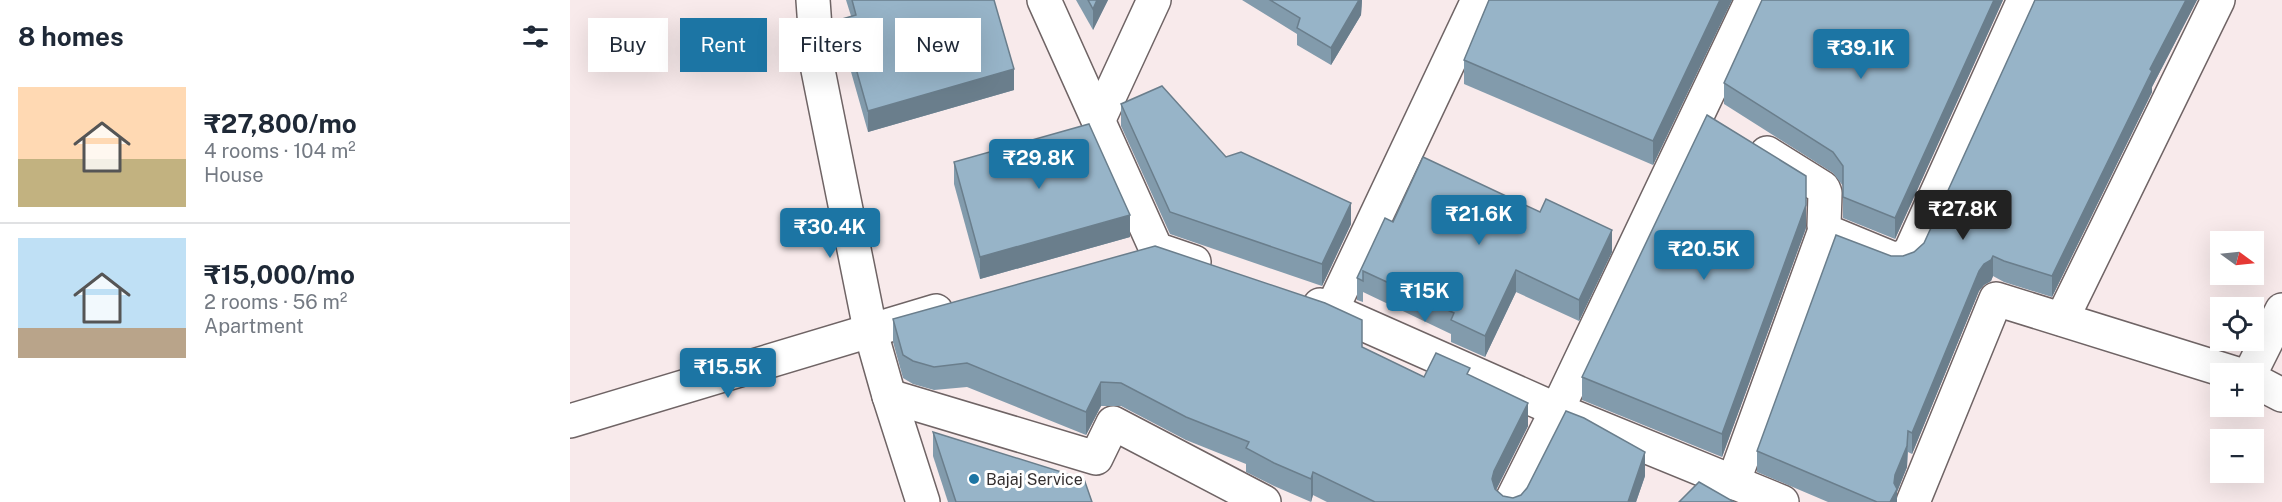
<!DOCTYPE html>
<html lang="en">
<head>
<meta charset="utf-8">
<style>
	:root { --surface:#fff; --page:#f6f6f7; --text:#1f2937; --muted:#747a83; --line:#e0e1e3; --accent:#1c75a4 }
	body { margin:0; font-family:"Public Sans",sans-serif; background:var(--page); color:var(--text); height:100vh; display:flex; flex-direction:column; font-size:22px; white-space:nowrap }
	* { box-sizing:border-box; margin:0 }
	p { font-size:20px; color:var(--muted) }
	.icon { flex:none; width:33px; height:33px; fill:none; stroke:currentColor; stroke-width:2; stroke-linecap:round; stroke-linejoin:round }
	.map { position:relative; flex:1; overflow:hidden }
	.side { display:flex; flex-direction:column; background:var(--surface); width:570px }
	.side>* { flex:none }
	.banner { position:absolute; left:18px; top:18px; width:570px; height:54px; display:flex; gap:12px }
	.needle { width:39px; rotate:105deg }
	.tools { position:absolute; left:1640px; top:231px; display:grid; gap:12px }
	.tools a { display:grid; place-items:center; width:54px; height:54px; border-radius:0px; background:var(--surface); box-shadow:0 6px 24px #0002; font-size:30px }
	.price { position:absolute; translate:-50% -51px; padding:0 14px; border-radius:6px; background:var(--accent); color:#fff; font-size:20px; line-height:39px; filter:drop-shadow(0 2px 3px #0008) }
	.price::after { content:''; position:absolute; left:50%; top:36px; width:18px; height:14px; margin-left:-9px; background:inherit; clip-path:polygon(0 0,100% 0,50% 100%) }
	.price.current { background:#222; color:#fff }
	ul { padding:0; list-style:none }
	li { display:flex; align-items:center; gap:18px; height:150px; padding:0 18px }
	li+li { border-top:2px solid var(--line) }
	li span { display:grid; place-items:center; flex:none; width:168px; height:120px; border-radius:0px; color:#555 }
	li>.icon { margin-inline-start:auto }
	span .icon { width:72px; height:72px; fill:#fffc; stroke-width:1 }
	li b { font-size:26px }
	h2 { display:flex; justify-content:space-between; align-items:center; height:72px; padding:0 18px; font-size:26px }
	.pill { padding:0 21px; border-radius:0px; background:var(--surface); box-shadow:0 6px 24px #0002; font-size:21px; line-height:54px }
	.pill.current { background:var(--accent); color:#fff }
	main { display:flex; flex:1; min-height:0 }
	.map>svg:first-child { display:block }
	.lines { fill:none; stroke-linecap:round; stroke-linejoin:round }
	.street-casing { stroke:#6f6465; stroke-width:36 }
	.street { stroke:#fff; stroke-width:33 }
	.wall { fill:#829bac }
	.shaded-wall { fill:#6a7e8c }
	.building { fill:#97b4c8; stroke:#6a7e8c; stroke-width:1.5 }
	.poi-dot { fill:#1c75a4; stroke:#fff; stroke-width:2 }
	.labels { text-anchor:middle; dominant-baseline:central; stroke-width:6; stroke-linejoin:round; paint-order:stroke }
	.poi-label { font-size:16px; fill:#342f2f; stroke:#fff; text-anchor:start }
</style>
</head>
<body>
<main>
<section class="side">
<h2>8 homes<svg class="icon" aria-label="filters" viewBox="0 0 24 24"><path d="M4 7h16M4 17h16"/><circle cx="9" cy="7" r="2"/><circle cx="15" cy="17" r="2"/></svg></h2>
<ul>
<li><span style="background:linear-gradient(#ffd9b3 60%,#c2b280 0)"><svg class="icon" aria-label="home" viewBox="0 0 24 24"><path d="M3 11l9-7 9 7M6 9v11h12V9"/></svg></span><div><b>₹27,800/mo</b><p>4 rooms · 104 m²</p><p>House</p></div></li>
<li><span style="background:linear-gradient(#bfe0f5 75%,#b9a48a 0)"><svg class="icon" aria-label="home" viewBox="0 0 24 24"><path d="M3 11l9-7 9 7M6 9v11h12V9"/></svg></span><div><b>₹15,000/mo</b><p>2 rooms · 56 m²</p><p>Apartment</p></div></li>
</ul>
</section>
<div class="map">
<svg width="1712" height="502" viewBox="0 0 1712 502">
	<rect width="100%" height="100%" fill="#f8eaeb"/>
	<g class="lines">
		<!-- street casing -->
		<g class="street-casing">
			<g id="street">
				<polyline points="243,0 248,70 300,329 319,396 353,502"/>
				<polyline points="474,0 586,249 624,262"/>
				<polyline points="529,119 584,0"/>
				<path d="M 1197,153 L 1253,188 L 1255,193 L 1254,226 L 1258,232 L 1321,258 C 1330,259 1335,257 1341,250 L 1454,0"/>
				<polyline points="750,305 987,410 1212,502"/>
				<polyline points="762,309 908,0"/>
				<polyline points="1492,319 1648,0"/>
				<polyline points="1680,374 1712,310"/>
				<polyline points="1683,380 1712,395"/>
				<polyline points="319,396 526,458 543,423 694,502"/>
				<polyline points="0,421 366,311"/>
				<polyline points="1163,483 1255,230"/>
				<polyline points="941,502 987,410 1182,0"/>
				<polyline points="1343,502 1426,299 1667,374"/>
			</g>
		</g>
		<!-- street -->
		<use href="#street" class="street"/>
	</g>
	<!-- wall -->
	<g class="wall">
		<polygon points="276,0 424,0 444,90 298,132 272,40 272,19 281,16"/>
		<polygon points="506,0 538,0 523,30"/>
		<polygon points="672,0 792,0 791,15 761,65 727,45 727,34"/>
		<polygon points="919,0 1162,0 1083,165 894,84 894,60"/>
		<polygon points="1433,0 1325,239 1273,218 1273,186 1263,173 1154,104 1154,83"/>
		<polygon points="1465,0 1627,0 1582,87 1582,92 1482,297 1434,282 1423,276 1421,281 1414,285 1409,291 1342,454 1338,452 1337,467 1327,492 1327,502 1258,502 1187,472 1187,451 1321,256 1333,256 1344,252 1354,243"/>
		<polygon points="551,104 656,157 781,224 752,286 600,234 551,126"/>
		<polygon points="384,162 560,237 410,279 384,184"/>
		<polygon points="823,222 1042,252 1009,321 946,292 915,357 881,342 881,334 793,292 793,302 787,300 787,278"/>
		<polygon points="1236,228 1152,457 1012,400 1012,377"/>
		<polygon points="323,319 792,347 854,377 900,375 958,426 926,490 933,496 943,498 1075,476 1066,502 757,502 743,495 741,502 704,486 676,472 676,464 616,440 551,406 531,406 516,435 397,387 364,390 343,384 333,378 323,342"/>
		<polygon points="363,432 522,502 378,502 363,456"/>
	</g>
	<!-- shaded-wall -->
	<g class="shaded-wall">
		<polygon points="527,0 538,0 523,30 523,9"/>
		<polygon points="789,0 792,0 791,15 761,65 761,48"/>
		<polygon points="1150,0 1162,0 1083,165 1083,141"/>
		<polygon points="1424,0 1433,0 1325,239 1325,218"/>
		<polygon points="1616,0 1627,0 1582,87 1582,92 1482,297 1482,276 1580,69"/>
		<polygon points="444,69 444,90 298,132 298,111"/>
		<polygon points="1236,176 1236,228 1152,457 1152,434"/>
		<polygon points="781,203 781,224 752,286 752,264"/>
		<polygon points="560,215 560,237 410,279 410,257"/>
		<polygon points="1042,230 1042,252 1009,321 1009,300"/>
		<polygon points="1423,256 1423,276 1421,281 1414,285 1409,291 1342,454 1342,433 1409,271 1414,264"/>
		<polygon points="946,270 946,292 915,357 915,336"/>
		<polygon points="531,382 531,406 516,435 516,412"/>
		<polygon points="958,403 958,426 924,494 922,479 924,471"/>
		<polygon points="1338,431 1337,467 1327,492 1327,502 1320,502 1325,475"/>
		<polygon points="1075,452 1075,476 1066,502 1058,502"/>
		<polygon points="743,472 743,495 741,502 741,479"/>
	</g>
	<!-- building -->
	<g class="building">
		<polygon points="282,0 424,0 444,69 298,111 272,19 286,15"/>
		<polygon points="518,0 527,0 523,9"/>
		<polygon points="700,0 789,0 761,48 727,28 730,18"/>
		<polygon points="919,0 1150,0 1083,141 894,60"/>
		<polygon points="1192,0 1424,0 1325,218 1273,197 1273,166 1263,152 1154,83"/>
		<polygon points="1465,0 1616,0 1580,69 1582,71 1482,276 1434,261 1423,256 1421,260 1414,264 1409,271 1342,433 1338,431 1337,446 1325,475 1324,483 1327,489 1320,502 1307,502 1187,451 1266,235 1321,256 1333,256 1344,252 1354,243"/>
		<polygon points="592,86 656,157 671,152 781,203 752,264 600,212 551,104"/>
		<polygon points="1137,115 1236,176 1236,205 1152,434 1012,377"/>
		<polygon points="519,124 560,215 410,257 384,162"/>
		<polygon points="853,157 970,212 976,199 1042,230 1009,300 946,270 915,336 881,320 884,313 793,271 793,281 787,278 815,218 823,222"/>
		<polygon points="585,246 755,303 792,320 792,347 854,377 866,353 900,368 897,374 958,403 924,471 922,479 925,489 933,496 943,498 951,495 957,488 996,411 1014,418 1075,452 1058,502 805,502 743,472 741,479 704,463 676,448 679,442 616,417 551,383 531,382 516,412 397,363 364,367 343,361 333,355 323,319"/>
		<polygon points="363,432 514,479 522,502 386,502"/>
		<polygon points="1129,482 1164,502 1109,502"/>
	</g>
	<!-- markers -->
	<circle class="poi-dot" cx="404" cy="479" r="6"/>
	<g class="labels">
		<!-- poi labels -->
		<g class="poi-label">
			<text x="416" y="479">Bajaj Service</text>
		</g>
	</g>
</svg>
<div class="tools">
<a><svg class="needle" viewBox="-14 -14 28 28"><path d="M0-13l5 13h-10z" fill="#e53935"/><path d="M0 13l5-13h-10z" fill="#747a83"/></svg></a>
<a><svg class="icon" aria-label="locate" viewBox="0 0 24 24"><circle cx="12" cy="12" r="6"/><path d="M12 2v4M12 18v4M2 12h4M18 12h4"/></svg></a>
<a>+</a>
<a>−</a>
</div>
<b class="price" style="left:1291px;top:80px">₹39.1K</b>
<b class="price" style="left:469px;top:190px">₹29.8K</b>
<b class="price current" style="left:1393px;top:241px">₹27.8K</b>
<b class="price" style="left:909px;top:246px">₹21.6K</b>
<b class="price" style="left:260px;top:259px">₹30.4K</b>
<b class="price" style="left:1134px;top:281px">₹20.5K</b>
<b class="price" style="left:855px;top:323px">₹15K</b>
<b class="price" style="left:158px;top:399px">₹15.5K</b>
<div class="banner">
<a class="pill">Buy</a>
<a class="pill current">Rent</a>
<a class="pill">Filters</a>
<a class="pill">New</a>
</div>
</div>
</main>
</body>
</html>
